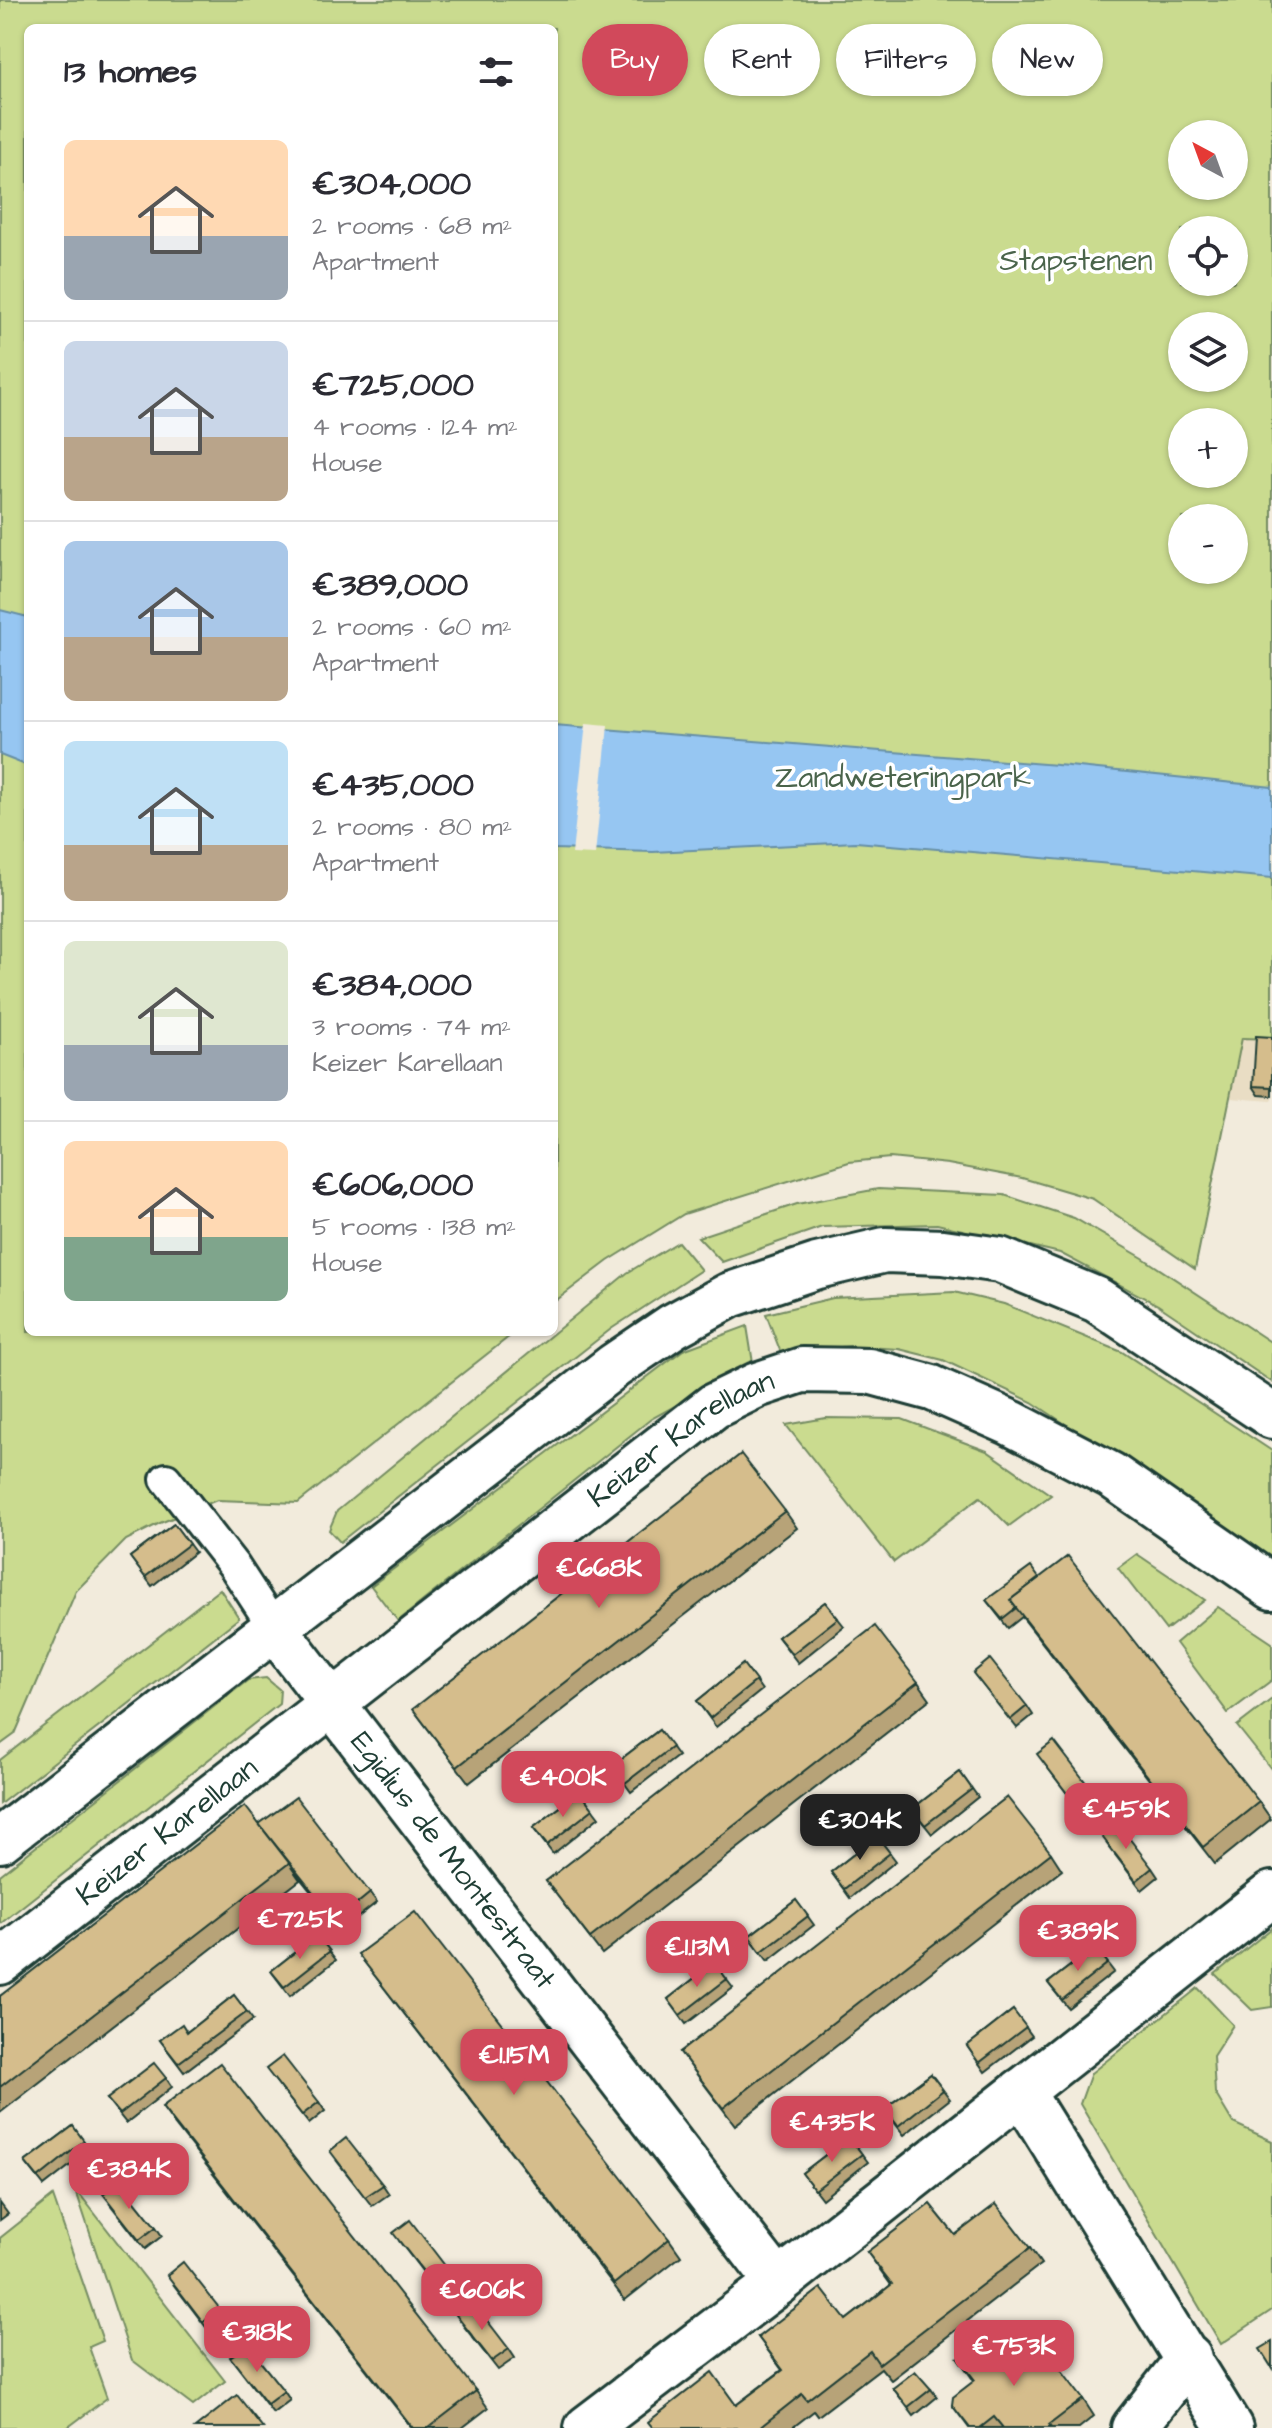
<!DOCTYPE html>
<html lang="en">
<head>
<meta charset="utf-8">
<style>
	:root { --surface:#fff; --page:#f7f7f7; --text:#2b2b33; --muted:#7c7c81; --line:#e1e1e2; --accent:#d1495b }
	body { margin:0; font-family:"Architects Daughter",sans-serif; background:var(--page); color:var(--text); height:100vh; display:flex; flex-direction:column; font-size:30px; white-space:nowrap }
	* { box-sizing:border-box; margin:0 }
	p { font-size:26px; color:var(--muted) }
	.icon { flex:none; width:44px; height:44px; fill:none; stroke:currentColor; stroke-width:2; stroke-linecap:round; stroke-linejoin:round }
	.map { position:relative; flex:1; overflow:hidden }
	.details { position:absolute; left:24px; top:24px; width:534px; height:1312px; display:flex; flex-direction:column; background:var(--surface); border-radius:12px; box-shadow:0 2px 6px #0004 }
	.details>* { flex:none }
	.top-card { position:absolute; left:582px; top:24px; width:570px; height:72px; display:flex; gap:16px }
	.needle { width:52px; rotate:319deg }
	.fabs { position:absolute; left:1168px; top:120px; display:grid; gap:16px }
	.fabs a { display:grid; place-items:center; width:80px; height:80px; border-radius:50%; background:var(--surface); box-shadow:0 2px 6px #0004; font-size:40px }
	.price { position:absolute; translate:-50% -68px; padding:0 18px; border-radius:16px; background:var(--accent); color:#fff; font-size:26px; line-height:52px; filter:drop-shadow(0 2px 4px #0008) }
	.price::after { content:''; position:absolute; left:50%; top:48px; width:24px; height:18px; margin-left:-12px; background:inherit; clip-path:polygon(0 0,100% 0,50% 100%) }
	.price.active { background:#222; color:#fff }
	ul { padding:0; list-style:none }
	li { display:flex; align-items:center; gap:24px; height:200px; padding:0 40px }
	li+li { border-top:2px solid var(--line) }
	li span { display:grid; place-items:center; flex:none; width:224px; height:160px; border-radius:12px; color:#555 }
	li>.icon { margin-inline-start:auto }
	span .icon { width:96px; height:96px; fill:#fffc; stroke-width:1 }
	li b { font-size:34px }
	h2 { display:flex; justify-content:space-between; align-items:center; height:96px; padding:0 40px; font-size:34px }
	.tag { padding:0 28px; border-radius:36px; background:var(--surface); box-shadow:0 2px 6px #0004; font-size:28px; line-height:72px }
	.tag.active { background:var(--accent); color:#fff }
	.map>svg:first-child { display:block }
	.built { fill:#e9ddc4 }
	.green { fill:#cadb8f; stroke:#748c62; stroke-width:2; fill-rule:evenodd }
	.water { fill:#96c6f2; stroke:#668fa6; stroke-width:2 }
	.pier { fill:#f2ebdc }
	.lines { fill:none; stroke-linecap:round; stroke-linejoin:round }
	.service-casing { stroke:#1f3d34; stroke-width:36 }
	.minor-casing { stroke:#1f3d34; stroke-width:50 }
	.tertiary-casing { stroke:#1f3d34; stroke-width:50 }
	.service { stroke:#fff; stroke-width:30 }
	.minor { stroke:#fff; stroke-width:44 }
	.tertiary { stroke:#fff; stroke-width:44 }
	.wall { fill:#b7a378; stroke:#1f3d34; stroke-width:2 }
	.building { fill:#d5bd8c; stroke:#1f3d34; stroke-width:2 }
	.labels { text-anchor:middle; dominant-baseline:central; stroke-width:7; stroke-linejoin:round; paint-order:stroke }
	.park-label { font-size:30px; fill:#4a644b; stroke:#fff }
	.street-label { font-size:30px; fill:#1f3d34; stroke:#fff }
</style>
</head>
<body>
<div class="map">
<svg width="1272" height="2428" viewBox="0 0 1272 2428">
	<rect width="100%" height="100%" fill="#f2ebdc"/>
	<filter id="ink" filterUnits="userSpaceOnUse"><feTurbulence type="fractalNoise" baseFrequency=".0125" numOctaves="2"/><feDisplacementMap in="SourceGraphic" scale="16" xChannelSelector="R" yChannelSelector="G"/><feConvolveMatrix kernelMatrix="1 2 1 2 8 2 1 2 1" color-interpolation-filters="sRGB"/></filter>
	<g filter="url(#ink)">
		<!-- built -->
		<polygon class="built" points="1242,1038 1272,1039 1272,1101 1230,1098"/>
		<!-- green -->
		<g class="green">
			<path d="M 0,0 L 1272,0 L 1272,1039 L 1242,1038 L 1195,1269 L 1093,1199 L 1022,1178 L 948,1164 L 890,1158 L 849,1162 L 684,1214 L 608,1261 L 554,1302 L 554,28 L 28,28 L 28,1332 L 515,1332 L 298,1503 L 217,1500 L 160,1523 L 126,1540 L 76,1591 L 15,1734 L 0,1745 ZM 1182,134 L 1234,134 L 1234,186 L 1182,186 ZM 1182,230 L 1234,230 L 1234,282 L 1182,282 ZM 1182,326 L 1234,326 L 1234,378 L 1182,378 ZM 1182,422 L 1234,422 L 1234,474 L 1182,474 ZM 1182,518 L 1234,518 L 1234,570 L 1182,570 Z"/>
			<polygon points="878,1189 1004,1195 1074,1218 1143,1258 1272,1343 1272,1382 1158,1305 1060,1253 937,1224 822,1227 722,1262 698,1237 797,1204"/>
			<polygon points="678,1242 701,1270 611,1329 340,1542 329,1530 337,1511 627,1273"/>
			<polygon points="954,1292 1004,1304 1122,1352 1272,1451 1272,1561 1032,1402 943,1360 899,1349 850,1346 781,1353 766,1314 833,1298"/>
			<polygon points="747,1326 753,1363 651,1419 398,1621 371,1586 683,1350"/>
			<polygon points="826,1418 902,1419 987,1451 1051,1495 1009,1526 980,1497 894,1562 786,1425"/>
			<polygon points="1137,1554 1205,1600 1166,1630 1118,1568"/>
			<polygon points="220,1589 239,1618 0,1804 0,1760"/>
			<polygon points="1218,1607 1272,1643 1272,1680 1228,1713 1176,1643"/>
			<polygon points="266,1678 280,1690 279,1704 0,1924 0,1875 248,1680"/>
			<polygon points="1272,1699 1272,1770 1237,1726"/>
			<polygon points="1272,1928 1272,2007 1252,2010 1215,1974"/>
			<polygon points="1198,1988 1233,2025 1213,2056 1215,2093 1233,2123 1272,2141 1272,2310 1221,2344 1080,2104 1091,2073"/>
			<polygon points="75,2188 225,2381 193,2406 132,2360"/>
			<polygon points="53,2196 103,2341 89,2347 107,2398 67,2428 0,2428 0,2238"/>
		</g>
		<!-- water -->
		<g class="water">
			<polygon points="0,610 28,617 28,766 0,755"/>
			<polygon points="554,725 1069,766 1272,787 1272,878 856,842 653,852 554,849"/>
		</g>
		<!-- pier -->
		<polygon class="pier" points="586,723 608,725 595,855 572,854"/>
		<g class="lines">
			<!-- service casing -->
			<g class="service-casing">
				<polyline id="service" points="166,1479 234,1566 275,1629"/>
			</g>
			<!-- minor casing -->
			<g class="minor-casing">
				<g id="minor">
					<path id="s1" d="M 275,1629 L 778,2283"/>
					<path id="s2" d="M 0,1962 L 714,1406 L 757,1385 L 802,1370 L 869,1371 L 932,1388 L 1011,1423 L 1111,1475 L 1272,1587"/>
					<polyline points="1021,2091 1230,2428"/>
					<polyline points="587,2428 778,2283 1272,1894"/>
					<polyline points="1134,2428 1189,2358"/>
				</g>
			</g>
			<!-- tertiary casing -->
			<g class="tertiary-casing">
				<polyline id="tertiary" points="0,1840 614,1366 673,1326 730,1295 817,1266 885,1250 943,1252 1000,1260 1097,1300 1272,1416"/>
			</g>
			<!-- service -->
			<use href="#service" class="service"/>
			<!-- minor -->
			<use href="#minor" class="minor"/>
			<!-- tertiary -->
			<use href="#tertiary" class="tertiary"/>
		</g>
		<!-- wall -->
		<g class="wall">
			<polygon points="1272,1037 1272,1096 1259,1095 1253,1086"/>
			<polygon points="785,1511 797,1528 469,1783 413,1709"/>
			<polygon points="174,1524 195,1552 152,1586 130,1557"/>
			<polygon points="1039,1578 1259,1802 1271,1819 1215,1864 1022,1617 1008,1628 986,1600"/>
			<polygon points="825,1602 844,1626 798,1663 778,1637"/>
			<polygon points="743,1664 762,1690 716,1727 697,1701"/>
			<polygon points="973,1673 1027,1706 1033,1715 1017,1728"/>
			<polygon points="918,1682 930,1699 602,1954 546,1881"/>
			<polygon points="659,1730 678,1756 631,1792 612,1766"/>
			<polygon points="1044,1763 1090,1788 1097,1797 1079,1809"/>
			<polygon points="960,1772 978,1797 932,1834 912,1809"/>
			<polygon points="580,1792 599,1817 553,1854 533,1828"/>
			<polygon points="259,1824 370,1893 377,1902 342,1930 291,1867 300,1880 0,2113 0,1996"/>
			<polygon points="877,1836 896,1861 850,1898 831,1872"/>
			<polygon points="1106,1843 1152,1868 1158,1877 1142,1890"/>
			<polygon points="1051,1853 1062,1870 735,2125 680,2052"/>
			<polygon points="796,1900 814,1925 768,1961 749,1936"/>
			<polygon points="317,1935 336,1960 290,1996 271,1971"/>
			<polygon points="1095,1947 1114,1972 1068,2008 1048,1983"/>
			<polygon points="358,1954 669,2239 681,2256 625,2300"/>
			<polygon points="714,1963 733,1988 686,2024 668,1999"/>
			<polygon points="234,1995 253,2020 184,2072 160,2040 187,2032"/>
			<polygon points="1013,2010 1032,2036 985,2072 967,2046"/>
			<polygon points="931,2074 950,2099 904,2135 884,2109"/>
			<polygon points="166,2078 172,2087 126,2123 107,2099"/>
			<polygon points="273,2078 319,2102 325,2111 309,2124"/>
			<polygon points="162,2107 476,2391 488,2408 462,2428 412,2428 174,2124"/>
			<polygon points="73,2126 90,2150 44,2186 25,2162"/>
			<polygon points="849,2137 868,2162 822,2199 802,2173"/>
			<polygon points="336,2160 383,2185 389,2194 372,2206"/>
			<polygon points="0,2203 8,2214 0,2220"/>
			<polygon points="109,2203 156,2227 162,2236 145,2249"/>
			<polygon points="955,2235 1030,2248 1041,2264 891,2380 881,2368 818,2416 814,2411 792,2428 652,2428 736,2405 782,2370 758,2337 846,2320 891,2285 867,2252"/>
			<polygon points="399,2241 446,2267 452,2276 436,2289"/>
			<polygon points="173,2284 220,2309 226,2318 209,2331"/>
			<polygon points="462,2324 509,2349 515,2358 498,2370"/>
			<polygon points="230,2357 284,2391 290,2400 273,2413"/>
			<polygon points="958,2358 1000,2361 1083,2399 1094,2416 1079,2428 969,2428 952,2405 974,2381"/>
			<polygon points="893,2388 931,2389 937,2397 914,2416"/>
		</g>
		<!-- building -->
		<g class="building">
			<polygon points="1256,1036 1272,1037 1272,1087 1253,1086"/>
			<polygon points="741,1454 785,1511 457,1767 413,1709"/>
			<polygon points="174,1524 189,1544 145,1577 130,1557"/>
			<polygon points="1068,1556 1259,1802 1203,1847 1010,1600"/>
			<polygon points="1031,1567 1039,1578 1010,1600 1016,1608 1002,1619 986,1600"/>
			<polygon points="825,1602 838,1618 792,1654 778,1637"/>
			<polygon points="875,1626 918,1682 590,1938 546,1881"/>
			<polygon points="990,1659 1027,1706 1010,1720 973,1673"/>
			<polygon points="743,1664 756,1681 710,1718 697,1701"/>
			<polygon points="659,1730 672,1747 625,1783 612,1766"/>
			<polygon points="1054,1741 1090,1788 1073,1801 1037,1754"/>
			<polygon points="960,1772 972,1789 925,1825 912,1809"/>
			<polygon points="580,1792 593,1809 547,1845 533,1828"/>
			<polygon points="296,1797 370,1893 336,1921 259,1824"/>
			<polygon points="1007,1797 1051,1853 723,2108 680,2052"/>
			<polygon points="245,1806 289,1863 0,2087 0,1996"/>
			<polygon points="1116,1821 1152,1868 1136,1881 1100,1834"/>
			<polygon points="877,1836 890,1853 844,1889 831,1872"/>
			<polygon points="796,1900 808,1916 761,1952 749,1936"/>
			<polygon points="415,1912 669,2239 614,2284 358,1954"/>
			<polygon points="317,1935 330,1951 284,1987 271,1971"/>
			<polygon points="1095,1947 1108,1963 1062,2000 1048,1983"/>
			<polygon points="714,1963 727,1979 680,2015 668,1999"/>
			<polygon points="234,1995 247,2012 178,2063 160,2040 182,2024 187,2032"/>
			<polygon points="1013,2010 1026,2027 979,2063 967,2046"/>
			<polygon points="283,2056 319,2102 302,2115 266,2069"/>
			<polygon points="154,2063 166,2078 120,2114 107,2099"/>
			<polygon points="220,2063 476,2391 428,2428 413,2428 162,2107"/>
			<polygon points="931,2074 943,2090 898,2126 884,2109"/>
			<polygon points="73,2126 84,2141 38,2178 25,2162"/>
			<polygon points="849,2137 862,2154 815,2190 802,2173"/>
			<polygon points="346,2138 383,2185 365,2197 330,2151"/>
			<polygon points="119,2181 156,2227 139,2240 103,2194"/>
			<polygon points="930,2204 955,2235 996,2204 1030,2248 879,2364 870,2351 807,2400 802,2394 759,2428 653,2428 648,2422 712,2372 736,2405 783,2370 758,2337 821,2288 846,2320 892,2284 867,2252"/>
			<polygon points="410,2220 446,2267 430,2280 393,2233"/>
			<polygon points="183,2262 220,2309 203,2322 167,2275"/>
			<polygon points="473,2302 509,2349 492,2361 456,2315"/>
			<polygon points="1034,2335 1083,2399 1049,2425 1051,2428 1003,2428 994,2417 980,2428 970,2428 952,2405 953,2397 975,2380 958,2358 982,2339 1000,2361"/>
			<polygon points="1272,2342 1272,2368 1260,2349"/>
			<polygon points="247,2345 284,2391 267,2404 230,2357"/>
			<polygon points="915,2371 931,2389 908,2407 893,2388"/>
			<polygon points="237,2395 263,2428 195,2428"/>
		</g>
	</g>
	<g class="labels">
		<!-- park labels -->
		<g class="park-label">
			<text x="1076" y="261">Stapstenen</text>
			<text x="903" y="778">Zandweteringpark</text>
		</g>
		<!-- street labels -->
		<g class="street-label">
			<text stroke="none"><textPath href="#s2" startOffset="860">Keizer Karellaan</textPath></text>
			<text stroke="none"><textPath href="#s2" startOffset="212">Keizer Karellaan</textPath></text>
			<text stroke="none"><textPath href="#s1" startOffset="292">Egidius de Montestraat</textPath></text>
		</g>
	</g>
</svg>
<div class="fabs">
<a><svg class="needle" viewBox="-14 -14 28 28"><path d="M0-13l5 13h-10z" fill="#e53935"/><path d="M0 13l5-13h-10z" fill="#7c7c81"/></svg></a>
<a><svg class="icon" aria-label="locate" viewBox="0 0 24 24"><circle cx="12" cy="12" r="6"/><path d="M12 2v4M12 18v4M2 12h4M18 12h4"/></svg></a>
<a><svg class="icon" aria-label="layers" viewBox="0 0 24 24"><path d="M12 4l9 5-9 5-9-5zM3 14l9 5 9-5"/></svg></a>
<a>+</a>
<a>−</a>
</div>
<b class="price" style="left:599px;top:1610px">€668K</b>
<b class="price" style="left:563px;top:1819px">€400K</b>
<b class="price" style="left:1126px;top:1851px">€459K</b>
<b class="price active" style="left:860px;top:1862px">€304K</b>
<b class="price" style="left:300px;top:1961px">€725K</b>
<b class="price" style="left:1078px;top:1973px">€389K</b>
<b class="price" style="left:697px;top:1989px">€1.13M</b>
<b class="price" style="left:514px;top:2097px">€1.15M</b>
<b class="price" style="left:832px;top:2164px">€435K</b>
<b class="price" style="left:129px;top:2211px">€384K</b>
<b class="price" style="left:482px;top:2332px">€606K</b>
<b class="price" style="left:257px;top:2374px">€318K</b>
<b class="price" style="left:1014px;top:2388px">€753K</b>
<div class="top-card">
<a class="tag active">Buy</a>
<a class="tag">Rent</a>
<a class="tag">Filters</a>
<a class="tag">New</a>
</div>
<section class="details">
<h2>13 homes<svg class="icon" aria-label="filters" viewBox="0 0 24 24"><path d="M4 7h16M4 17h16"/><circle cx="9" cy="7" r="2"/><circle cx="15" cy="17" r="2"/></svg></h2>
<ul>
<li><span style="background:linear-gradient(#ffd9b3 60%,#9aa5b1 0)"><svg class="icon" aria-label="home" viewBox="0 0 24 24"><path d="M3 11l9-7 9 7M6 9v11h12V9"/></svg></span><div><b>€304,000</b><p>2 rooms · 68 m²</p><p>Apartment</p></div></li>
<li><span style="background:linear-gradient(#c9d6e8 60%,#b9a48a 0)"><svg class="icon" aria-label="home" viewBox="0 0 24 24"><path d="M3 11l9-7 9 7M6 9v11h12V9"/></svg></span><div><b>€725,000</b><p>4 rooms · 124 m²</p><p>House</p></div></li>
<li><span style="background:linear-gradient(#a9c7e8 60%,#b9a48a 0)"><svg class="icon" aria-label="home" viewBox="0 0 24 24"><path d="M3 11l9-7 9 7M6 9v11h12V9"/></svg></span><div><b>€389,000</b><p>2 rooms · 60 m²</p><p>Apartment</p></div></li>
<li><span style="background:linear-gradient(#bfe0f5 65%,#b9a48a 0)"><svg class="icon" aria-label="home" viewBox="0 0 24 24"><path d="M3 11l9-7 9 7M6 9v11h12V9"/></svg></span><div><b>€435,000</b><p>2 rooms · 80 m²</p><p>Apartment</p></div></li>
<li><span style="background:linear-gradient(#dfe7d0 65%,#9aa5b1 0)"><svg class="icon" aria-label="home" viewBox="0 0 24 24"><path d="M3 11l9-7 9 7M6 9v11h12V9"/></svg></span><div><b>€384,000</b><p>3 rooms · 74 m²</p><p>Keizer Karellaan</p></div></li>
<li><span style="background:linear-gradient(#ffd9b3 60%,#7fa58c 0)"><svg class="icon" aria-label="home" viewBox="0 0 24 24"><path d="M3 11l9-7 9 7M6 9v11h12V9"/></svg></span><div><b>€606,000</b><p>5 rooms · 138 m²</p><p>House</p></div></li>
</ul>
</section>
</div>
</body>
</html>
